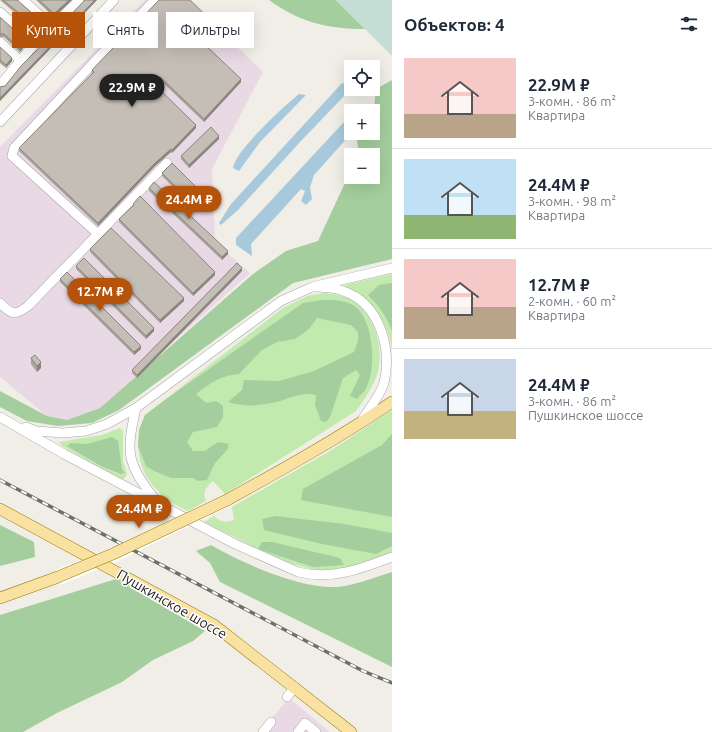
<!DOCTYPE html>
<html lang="ru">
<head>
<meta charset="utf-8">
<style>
	:root { --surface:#fff; --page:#f2f2f3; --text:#1f2937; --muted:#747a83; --line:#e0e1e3; --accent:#b45309 }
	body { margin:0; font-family:Ubuntu,sans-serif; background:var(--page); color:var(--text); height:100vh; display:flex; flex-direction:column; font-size:15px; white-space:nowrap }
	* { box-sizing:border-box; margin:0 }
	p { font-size:13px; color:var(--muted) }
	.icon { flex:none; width:22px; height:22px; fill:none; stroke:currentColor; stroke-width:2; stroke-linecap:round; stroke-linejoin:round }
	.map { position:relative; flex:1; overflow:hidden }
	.drawer { display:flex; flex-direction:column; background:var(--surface); width:320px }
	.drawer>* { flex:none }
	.top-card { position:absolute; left:12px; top:12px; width:320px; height:36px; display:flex; gap:8px }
	.controls { position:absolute; left:344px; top:60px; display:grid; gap:8px }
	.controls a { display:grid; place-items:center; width:36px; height:36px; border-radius:0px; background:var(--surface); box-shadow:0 4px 16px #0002; font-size:20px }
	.price { position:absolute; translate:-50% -34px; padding:0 9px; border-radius:14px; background:var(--accent); color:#fff; font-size:13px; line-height:26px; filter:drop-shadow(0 1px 2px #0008) }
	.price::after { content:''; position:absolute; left:50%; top:24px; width:12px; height:9px; margin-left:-6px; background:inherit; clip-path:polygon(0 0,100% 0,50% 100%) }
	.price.active { background:#222; color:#fff }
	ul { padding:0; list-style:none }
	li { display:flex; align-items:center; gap:12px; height:100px; padding:0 12px }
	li+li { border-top:1px solid var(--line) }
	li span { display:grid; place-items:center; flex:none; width:112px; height:80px; border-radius:0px; color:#555 }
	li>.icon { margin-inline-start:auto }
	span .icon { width:48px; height:48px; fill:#fffc; stroke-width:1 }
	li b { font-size:17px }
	h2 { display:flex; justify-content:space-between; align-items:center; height:48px; padding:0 12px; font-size:17px }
	.chip { padding:0 14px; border-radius:0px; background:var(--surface); box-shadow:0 4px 16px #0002; font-size:14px; line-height:36px }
	.chip.active { background:var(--accent); color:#fff }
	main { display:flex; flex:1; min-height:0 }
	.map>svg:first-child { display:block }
	.industrial { fill:#e9d9e4 }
	.grass { fill:#c2e9ae }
	.forest { fill:#a4ce9d }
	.wetland { fill:#c4ded6 }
	.water { fill:#a8c9dc }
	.pier { fill:#fff }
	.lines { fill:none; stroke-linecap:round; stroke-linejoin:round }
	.minor-casing { stroke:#a7a7a7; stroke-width:10 }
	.major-casing { stroke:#987d04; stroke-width:12 }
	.minor { stroke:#fff; stroke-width:9 }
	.major { stroke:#f9e1a2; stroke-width:11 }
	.rail-casing { stroke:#6e6e6e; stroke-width:3.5 }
	.rail { stroke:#fff; stroke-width:2; stroke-dasharray:6; stroke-linecap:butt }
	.major-bridge-casing { stroke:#987d04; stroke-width:12; stroke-linecap:butt }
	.major-bridge { stroke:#f9e1a2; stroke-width:11 }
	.wall { fill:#a9a39d }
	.shaded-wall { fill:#8a857f }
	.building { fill:#c5beb6; stroke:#8a857f }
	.labels { text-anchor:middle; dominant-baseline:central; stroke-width:3; stroke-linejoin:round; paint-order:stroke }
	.street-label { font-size:14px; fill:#202020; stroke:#fff }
</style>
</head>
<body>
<main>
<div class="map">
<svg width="392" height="732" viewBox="0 0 392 732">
	<rect width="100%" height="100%" fill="#f0eee7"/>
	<!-- industrial -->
	<g class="industrial">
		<polygon points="145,0 188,0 263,72 212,169 215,242 250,273 100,408 67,420 47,416 0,377 0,147"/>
		<polygon points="289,698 330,732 260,732"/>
	</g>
	<!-- grass -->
	<g class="grass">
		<path d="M 392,274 L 392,349 C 387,317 369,302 344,285 Z"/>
		<path d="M 324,293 C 335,294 345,296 354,301 C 374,315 384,347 378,371 C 374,386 365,398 356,411 L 225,494 L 213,481 C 206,487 202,492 206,501 L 188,511 C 147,493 127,457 145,415 L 283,308 L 307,296 Z"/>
		<path d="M 392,410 L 392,552 L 389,554 L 357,568 L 321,572 L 283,561 L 204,522 L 214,516 C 219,522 227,523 234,520 L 232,507 L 330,451 Z"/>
		<polygon points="120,428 123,431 123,461 127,474 124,479 120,479 62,446 59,442 102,435"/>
	</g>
	<!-- forest -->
	<g class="forest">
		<path d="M 269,0 L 336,0 L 365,29 C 327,29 299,22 269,0 Z"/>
		<polygon points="392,80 392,259 293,283 119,410 92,423 58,426 27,421 0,407 0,391 47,416 67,420 100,408 253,274 286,251 318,241 345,183 358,181 359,177 373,177 373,155 359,155 356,133 373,133 373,111 371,111 374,107 376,89"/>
		<path d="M 392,283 L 392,331 C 387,317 379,306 368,295 L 379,285 Z"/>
		<path d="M 323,300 C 334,300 347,300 356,307 C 374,323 377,370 365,390 C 363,393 359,396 357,399 L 350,396 L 360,375 L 356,370 L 343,378 L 330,417 L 326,422 L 321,421 L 315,405 L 316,395 C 303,392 293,397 280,401 C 264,405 245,408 228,402 L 242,390 L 244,380 L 279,381 L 314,371 L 354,352 L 358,341 L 358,332 L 351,325 L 317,318 L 309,329 L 295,339 L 277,342 L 262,350 L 239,374 C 222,375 210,383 196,394 L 206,403 L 216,401 L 223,406 L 223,417 L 217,427 L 193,432 L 187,442 L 193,451 L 205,451 L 218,442 L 229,444 L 227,450 L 215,463 L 207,480 L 198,481 L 193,478 L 171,478 L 154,471 L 146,466 L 138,446 L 139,430 L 145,415 L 169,397 L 303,303 Z"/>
		<polygon points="392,434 392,517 301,500 303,489 382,445"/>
		<polygon points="112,437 118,441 122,469 125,473 121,474 101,466 67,446 71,443 87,444"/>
		<polygon points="275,516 344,524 392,533 392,546 376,554 322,544 264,530 262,519"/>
		<polygon points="0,525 34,542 35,557 0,566"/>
		<polygon points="262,542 272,542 340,558 344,565 313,567 258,549"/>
		<path d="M 211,545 C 244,564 300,589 338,587 C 356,585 375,577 392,572 L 392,667 L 220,582 L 210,563 L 196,551 Z"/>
		<polygon points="116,579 205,631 193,641 153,660 122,682 57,713 23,732 0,732 0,615"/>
	</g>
	<!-- wetland -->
	<polygon class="wetland" points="336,0 392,0 392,56"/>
	<!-- water -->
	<g class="water">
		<polygon points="342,83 351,85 346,94 300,142 238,210 221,225 219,223 231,204"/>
		<path d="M 299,94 L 306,95 L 260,142 L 239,171 L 233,168 C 235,151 284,106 299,94 Z"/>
		<polygon points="344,122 350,127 350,135 314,175 310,187 312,199 306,205 301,201 305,191 301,189 251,244 252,256 236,245 236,238"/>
	</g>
	<!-- pier -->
	<polygon class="pier" points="224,494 230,506 118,561 60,585 56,570 113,547"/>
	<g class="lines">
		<!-- minor casing -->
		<g class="minor-casing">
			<g id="minor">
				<polyline points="23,0 51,25 56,23 79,0"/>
				<polyline points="0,12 35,43 0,85"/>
				<polyline points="0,42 21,61"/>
				<polyline points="0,122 114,0"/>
				<polyline points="98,234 12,156 14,148 95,61 155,0"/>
				<path d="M 319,287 C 327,288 336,288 343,291 C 380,303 392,349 384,383 C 380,397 368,409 361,422"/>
				<path d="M 0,303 C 12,315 15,316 28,306 L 167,163"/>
				<path d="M 136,408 C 126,451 126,464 155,499"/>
				<path d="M 0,417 L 64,454 L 235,544 L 298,572 C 332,580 361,569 392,557"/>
				<polyline points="26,427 36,431 63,433 86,431 107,424 136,408 281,301 312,287 392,268"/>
				<polyline points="287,697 295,687"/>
				<polyline points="263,732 271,722"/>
				<polyline points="298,732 305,723 316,732"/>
			</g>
		</g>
		<!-- major casing -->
		<g class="major-casing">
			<g id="major">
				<path d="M 227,500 C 283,469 339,438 392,402"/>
				<polyline points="0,509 214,625 351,732"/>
				<polyline points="0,598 58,577"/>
			</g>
		</g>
		<!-- minor -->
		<use href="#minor" class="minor"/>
		<!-- major -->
		<use href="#major" class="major"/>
		<!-- rail casing -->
		<g class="rail-casing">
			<polyline id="rail" points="0,480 363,671 392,683"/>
		</g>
		<!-- rail -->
		<use href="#rail" class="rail"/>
		<!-- major-bridge casing -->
		<g class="major-bridge-casing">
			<polyline id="major-bridge" points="58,577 115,553 227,500"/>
		</g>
		<!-- major-bridge -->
		<use href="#major-bridge" class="major-bridge"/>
	</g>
	<!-- wall -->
	<g class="wall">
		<polygon points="0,0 17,0 47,26 55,31 97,0 0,101 0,87 5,86 47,40"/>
		<polygon points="36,0 72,0 54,17"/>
		<polygon points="0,17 26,44 20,52 4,37 0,37"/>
		<polygon points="215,27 202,41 241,82 204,122 160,80 155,85 196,128 172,153 171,152 155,166 98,226 19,151 19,148 92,74 92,70"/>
		<polygon points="0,47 12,61 6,68 0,63"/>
		<polygon points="219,139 189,168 181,159 181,156"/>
		<polygon points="162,173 196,190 186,200 162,176"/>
		<polygon points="149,188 228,254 222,260 149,191"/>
		<polygon points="133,204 215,275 193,296 119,222 119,219 133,206"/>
		<polygon points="90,249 184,301 160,323 90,252"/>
		<polygon points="76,266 154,331 146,339 76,269"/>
		<polygon points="242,271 137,378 132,373 132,370"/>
		<polygon points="60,279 141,349 134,355 60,282"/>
		<polygon points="31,358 41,368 37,372 31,364"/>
	</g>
	<!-- shaded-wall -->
	<g class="shaded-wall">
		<polygon points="69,0 72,0 54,17 54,14"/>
		<polygon points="95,0 97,0 0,101 0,98"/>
		<polygon points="215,24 215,27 200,43 200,40"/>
		<polygon points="26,41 26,44 20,52 20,49"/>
		<polygon points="12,58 12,61 6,68 6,65"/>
		<polygon points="160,77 160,80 153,86 153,83"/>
		<polygon points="241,79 241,82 204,122 204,119"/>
		<polygon points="196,125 196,128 172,153 172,150"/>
		<polygon points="219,136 219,139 189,168 189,165"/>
		<polygon points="171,149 171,152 155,166 98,226 98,223 155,163"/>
		<polygon points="196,187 196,190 186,200 186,197"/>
		<polygon points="228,251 228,254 222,260 222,257"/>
		<polygon points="242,268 242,271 137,378 137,375"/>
		<polygon points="215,272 215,275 193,296 193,293"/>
		<polygon points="184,298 184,301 160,323 160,320"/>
		<polygon points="154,328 154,331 146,339 146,336"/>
		<polygon points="141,346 141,349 134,355 134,352"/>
		<polygon points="41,362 41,368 37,372 37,366"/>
	</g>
	<!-- building -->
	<g class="building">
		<polygon points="3,0 17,0 47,26 55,31 85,0 95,0 0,98 0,87 5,86 22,65 49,38"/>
		<polygon points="39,0 69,0 54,14"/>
		<polygon points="159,0 190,0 215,24 200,40 241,79 204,119 160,77 153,83 196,125 172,150 171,149 155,163 98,223 19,148 94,72 92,70"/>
		<polygon points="0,17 26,41 20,49 4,34 0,34"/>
		<polygon points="0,47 12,58 6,65 0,60"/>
		<polygon points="211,127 219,136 189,165 181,156"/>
		<polygon points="172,163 196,187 186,197 162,173"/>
		<polygon points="154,182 228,251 222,257 149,188"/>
		<polygon points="140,196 215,272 193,293 119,219 134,205 133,204"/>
		<polygon points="111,228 184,298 160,320 90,249"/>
		<polygon points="84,258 154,328 146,336 76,266"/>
		<polygon points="237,263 242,268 137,375 132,370"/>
		<polygon points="67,272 141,346 134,352 60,279"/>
		<polygon points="35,355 41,362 37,366 31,358"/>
	</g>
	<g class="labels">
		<!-- street labels -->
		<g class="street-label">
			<text transform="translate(172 604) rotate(30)">Пушкинское шоссе</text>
		</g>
	</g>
</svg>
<div class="controls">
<a><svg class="icon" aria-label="locate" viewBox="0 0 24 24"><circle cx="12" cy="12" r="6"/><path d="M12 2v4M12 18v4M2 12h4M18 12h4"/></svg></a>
<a>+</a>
<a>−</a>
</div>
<b class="price active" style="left:132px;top:108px">22.9M ₽</b>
<b class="price" style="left:189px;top:220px">24.4M ₽</b>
<b class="price" style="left:100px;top:312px">12.7M ₽</b>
<b class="price" style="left:139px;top:529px">24.4M ₽</b>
<div class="top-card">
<a class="chip active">Купить</a>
<a class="chip">Снять</a>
<a class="chip">Фильтры</a>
</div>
</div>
<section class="drawer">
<h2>Объектов: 4<svg class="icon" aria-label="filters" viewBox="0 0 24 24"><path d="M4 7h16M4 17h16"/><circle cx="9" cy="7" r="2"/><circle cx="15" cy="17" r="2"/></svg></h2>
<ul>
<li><span style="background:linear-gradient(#f6c9c9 70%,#b9a48a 0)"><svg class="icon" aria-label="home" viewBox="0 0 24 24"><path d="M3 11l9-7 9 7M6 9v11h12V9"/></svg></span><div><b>22.9M ₽</b><p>3-комн. · 86 m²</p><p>Квартира</p></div></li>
<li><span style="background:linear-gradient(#bfe0f5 70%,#8fb573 0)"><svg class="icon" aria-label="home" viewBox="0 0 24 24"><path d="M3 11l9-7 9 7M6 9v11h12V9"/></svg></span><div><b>24.4M ₽</b><p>3-комн. · 98 m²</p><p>Квартира</p></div></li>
<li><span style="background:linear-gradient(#f6c9c9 60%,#b9a48a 0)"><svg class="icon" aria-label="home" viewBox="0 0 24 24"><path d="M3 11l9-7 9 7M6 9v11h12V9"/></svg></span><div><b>12.7M ₽</b><p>2-комн. · 60 m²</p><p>Квартира</p></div></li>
<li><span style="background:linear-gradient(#c9d6e8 65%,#c2b280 0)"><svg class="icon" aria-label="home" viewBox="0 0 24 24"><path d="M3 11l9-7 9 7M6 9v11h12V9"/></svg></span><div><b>24.4M ₽</b><p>3-комн. · 86 m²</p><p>Пушкинское шоссе</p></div></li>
</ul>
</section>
</main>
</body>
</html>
